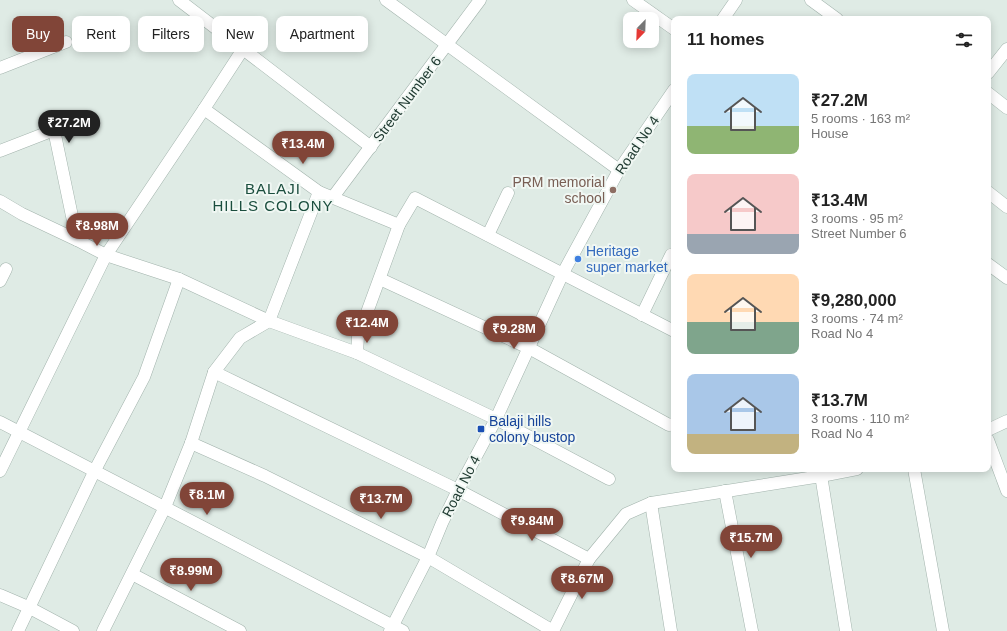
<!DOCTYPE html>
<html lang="en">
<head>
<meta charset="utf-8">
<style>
	:root { --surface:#fff; --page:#f2f2f2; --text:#222; --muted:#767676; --accent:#814538 }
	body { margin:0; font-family:Arial,sans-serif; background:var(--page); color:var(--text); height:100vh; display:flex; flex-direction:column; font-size:15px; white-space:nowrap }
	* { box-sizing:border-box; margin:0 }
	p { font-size:13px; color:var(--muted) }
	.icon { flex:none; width:22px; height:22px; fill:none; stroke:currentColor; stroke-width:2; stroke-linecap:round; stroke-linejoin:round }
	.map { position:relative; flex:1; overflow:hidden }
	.details { position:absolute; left:671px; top:16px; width:320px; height:456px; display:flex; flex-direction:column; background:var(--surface); border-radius:8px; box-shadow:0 2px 10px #0003 }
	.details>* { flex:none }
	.top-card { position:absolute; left:12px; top:16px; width:380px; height:36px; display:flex; gap:8px }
	.needle { width:26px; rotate:203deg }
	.buttons { position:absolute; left:623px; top:12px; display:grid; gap:8px }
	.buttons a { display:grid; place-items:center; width:36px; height:36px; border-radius:8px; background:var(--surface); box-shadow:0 2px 10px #0003; font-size:20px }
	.price { position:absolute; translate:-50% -34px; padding:0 9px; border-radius:14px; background:var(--accent); color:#fff; font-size:13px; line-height:26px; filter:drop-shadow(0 1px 2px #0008) }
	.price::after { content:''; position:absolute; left:50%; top:24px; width:12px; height:9px; margin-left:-6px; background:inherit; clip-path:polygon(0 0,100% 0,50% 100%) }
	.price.selected { background:#222; color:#fff }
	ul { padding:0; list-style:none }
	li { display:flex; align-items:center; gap:12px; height:100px; padding:0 16px }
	li span { display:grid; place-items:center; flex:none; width:112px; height:80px; border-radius:8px; color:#555 }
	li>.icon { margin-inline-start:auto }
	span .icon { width:48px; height:48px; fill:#fffc; stroke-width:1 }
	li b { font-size:17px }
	h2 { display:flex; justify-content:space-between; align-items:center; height:48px; padding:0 16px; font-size:17px }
	.tag { padding:0 14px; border-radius:8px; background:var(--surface); box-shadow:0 2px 10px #0003; font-size:14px; line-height:36px }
	.tag.selected { background:var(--accent); color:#fff }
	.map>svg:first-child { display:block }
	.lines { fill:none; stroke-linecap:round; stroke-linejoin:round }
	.minor-casing { stroke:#a2b3ac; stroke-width:13 }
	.minor { stroke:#fff; stroke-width:12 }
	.education-dot { fill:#8d6e63; stroke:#f0f7f3; stroke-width:1.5 }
	.shop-dot { fill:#3f7fe0; stroke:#f0f7f3; stroke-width:1.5 }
	.transit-dot { fill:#1a4fb4; stroke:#f0f7f3; stroke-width:1.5 }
	.labels { text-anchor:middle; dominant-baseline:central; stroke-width:4; stroke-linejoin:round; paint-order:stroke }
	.street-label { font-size:14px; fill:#203b32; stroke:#f0f7f3 }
	.education-label { font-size:14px; fill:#785e54; stroke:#f0f7f3; text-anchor:end }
	.shop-label { font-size:14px; fill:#366cbe; stroke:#f0f7f3; text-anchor:start }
	.transit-label { font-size:14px; fill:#164399; stroke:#f0f7f3; text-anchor:start }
	.neighbourhood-label { font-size:15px; letter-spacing:1px; fill:#1b4e3e; stroke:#f0f7f3 }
</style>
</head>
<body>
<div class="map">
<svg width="1007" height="631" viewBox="0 0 1007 631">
	<rect width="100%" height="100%" fill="#dfebe5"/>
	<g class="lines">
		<!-- minor casing -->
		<g class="minor-casing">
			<g id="minor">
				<polyline points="179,0 371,147"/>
				<polyline points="386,0 619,170"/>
				<polyline points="633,0 674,29"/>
				<polyline points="811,0 837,19"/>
				<polyline points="723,19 736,0"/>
				<polyline points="0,68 66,42"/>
				<polyline points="988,73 1007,49"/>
				<polyline points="988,93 1007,108"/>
				<polyline points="204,109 319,192 399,225"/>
				<polyline points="0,151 54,130 77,240"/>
				<polyline points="988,192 1007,207"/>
				<polyline points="333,197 480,0"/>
				<polyline points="0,201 22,214 77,240 106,255 179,279 269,321 357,353 496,419 609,479"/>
				<polyline points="488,235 508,193"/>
				<polyline points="988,264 1007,278"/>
				<polyline points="380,279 529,348 669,425 674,424"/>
				<polyline points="0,281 6,269"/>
				<polyline points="642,315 671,255 674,256"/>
				<polyline points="357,353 358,337 399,225 415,198 674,331"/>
				<polyline points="214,372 458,490 589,559 626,514 651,503 821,476 857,469"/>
				<polyline points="0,422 403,631"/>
				<polyline points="988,430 1007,421"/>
				<polyline points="988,440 1007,491"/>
				<polyline points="191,443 265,476 428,557 553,631 589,559"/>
				<polyline points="820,469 846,631"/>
				<polyline points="914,469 943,631"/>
				<polyline points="0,471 106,255 204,109 243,49"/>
				<polyline points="725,491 752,631"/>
				<polyline points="651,503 671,631"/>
				<polyline points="132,574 240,631"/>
				<polyline points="0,595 28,607 73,631"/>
				<polyline points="18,631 95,470 144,377 179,279"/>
				<polyline points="103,631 165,507 191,443 214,372 240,338 269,321 319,192"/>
				<polyline points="390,631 428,557 442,523 458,490 496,419 563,273 619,170 674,90"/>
			</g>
		</g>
		<!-- minor -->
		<use href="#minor" class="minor"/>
	</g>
	<!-- markers -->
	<circle class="education-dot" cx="613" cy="190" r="4"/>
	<circle class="shop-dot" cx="578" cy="259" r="4"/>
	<rect class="transit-dot" x="477" y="425" width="8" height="8" rx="2"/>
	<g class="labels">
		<!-- street labels -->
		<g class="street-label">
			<text transform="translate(407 99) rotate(-53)">Street Number 6</text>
			<text transform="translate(637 145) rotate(-56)">Road No 4</text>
			<text transform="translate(461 486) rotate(-63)">Road No 4</text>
		</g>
		<!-- education labels -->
		<g class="education-label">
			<text x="605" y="182">PRM memorial<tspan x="605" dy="16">school</tspan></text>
		</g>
		<!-- shop labels -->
		<g class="shop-label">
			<text x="586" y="251">Heritage<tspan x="586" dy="16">super market</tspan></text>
		</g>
		<!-- transit labels -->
		<g class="transit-label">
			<text x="489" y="421">Balaji hills<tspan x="489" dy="16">colony bustop</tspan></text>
		</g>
		<!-- neighbourhood labels -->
		<g class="neighbourhood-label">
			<text x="273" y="188">BALAJI<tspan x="273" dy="17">HILLS COLONY</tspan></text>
		</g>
	</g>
</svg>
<div class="buttons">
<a><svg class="needle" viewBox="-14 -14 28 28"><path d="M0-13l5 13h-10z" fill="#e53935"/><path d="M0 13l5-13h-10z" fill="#767676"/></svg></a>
</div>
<b class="price selected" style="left:69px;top:144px">₹27.2M</b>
<b class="price" style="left:303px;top:165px">₹13.4M</b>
<b class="price" style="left:97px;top:247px">₹8.98M</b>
<b class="price" style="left:367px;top:344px">₹12.4M</b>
<b class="price" style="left:514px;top:350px">₹9.28M</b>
<b class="price" style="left:207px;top:516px">₹8.1M</b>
<b class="price" style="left:381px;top:520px">₹13.7M</b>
<b class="price" style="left:532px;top:542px">₹9.84M</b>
<b class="price" style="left:751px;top:559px">₹15.7M</b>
<b class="price" style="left:191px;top:592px">₹8.99M</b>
<b class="price" style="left:582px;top:600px">₹8.67M</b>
<div class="top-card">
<a class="tag selected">Buy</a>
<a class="tag">Rent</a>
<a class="tag">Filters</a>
<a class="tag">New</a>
<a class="tag">Apartment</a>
</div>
<section class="details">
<h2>11 homes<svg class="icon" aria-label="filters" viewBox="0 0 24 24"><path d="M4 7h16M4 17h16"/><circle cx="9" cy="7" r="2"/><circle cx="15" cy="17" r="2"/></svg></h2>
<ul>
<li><span style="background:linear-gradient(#bfe0f5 65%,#8fb573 0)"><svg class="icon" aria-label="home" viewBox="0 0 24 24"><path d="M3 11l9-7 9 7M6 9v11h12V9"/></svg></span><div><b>₹27.2M</b><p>5 rooms · 163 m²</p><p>House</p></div></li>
<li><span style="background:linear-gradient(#f6c9c9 75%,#9aa5b1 0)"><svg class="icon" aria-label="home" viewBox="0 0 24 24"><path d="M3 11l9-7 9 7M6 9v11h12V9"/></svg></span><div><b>₹13.4M</b><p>3 rooms · 95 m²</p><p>Street Number 6</p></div></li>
<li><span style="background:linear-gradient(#ffd9b3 60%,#7fa58c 0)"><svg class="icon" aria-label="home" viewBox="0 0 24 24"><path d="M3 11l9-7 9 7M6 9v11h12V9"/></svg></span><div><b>₹9,280,000</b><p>3 rooms · 74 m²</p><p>Road No 4</p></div></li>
<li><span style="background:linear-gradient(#a9c7e8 75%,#c2b280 0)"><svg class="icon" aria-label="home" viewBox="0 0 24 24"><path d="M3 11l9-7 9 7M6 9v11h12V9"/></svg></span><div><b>₹13.7M</b><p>3 rooms · 110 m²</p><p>Road No 4</p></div></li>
</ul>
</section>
</div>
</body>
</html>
